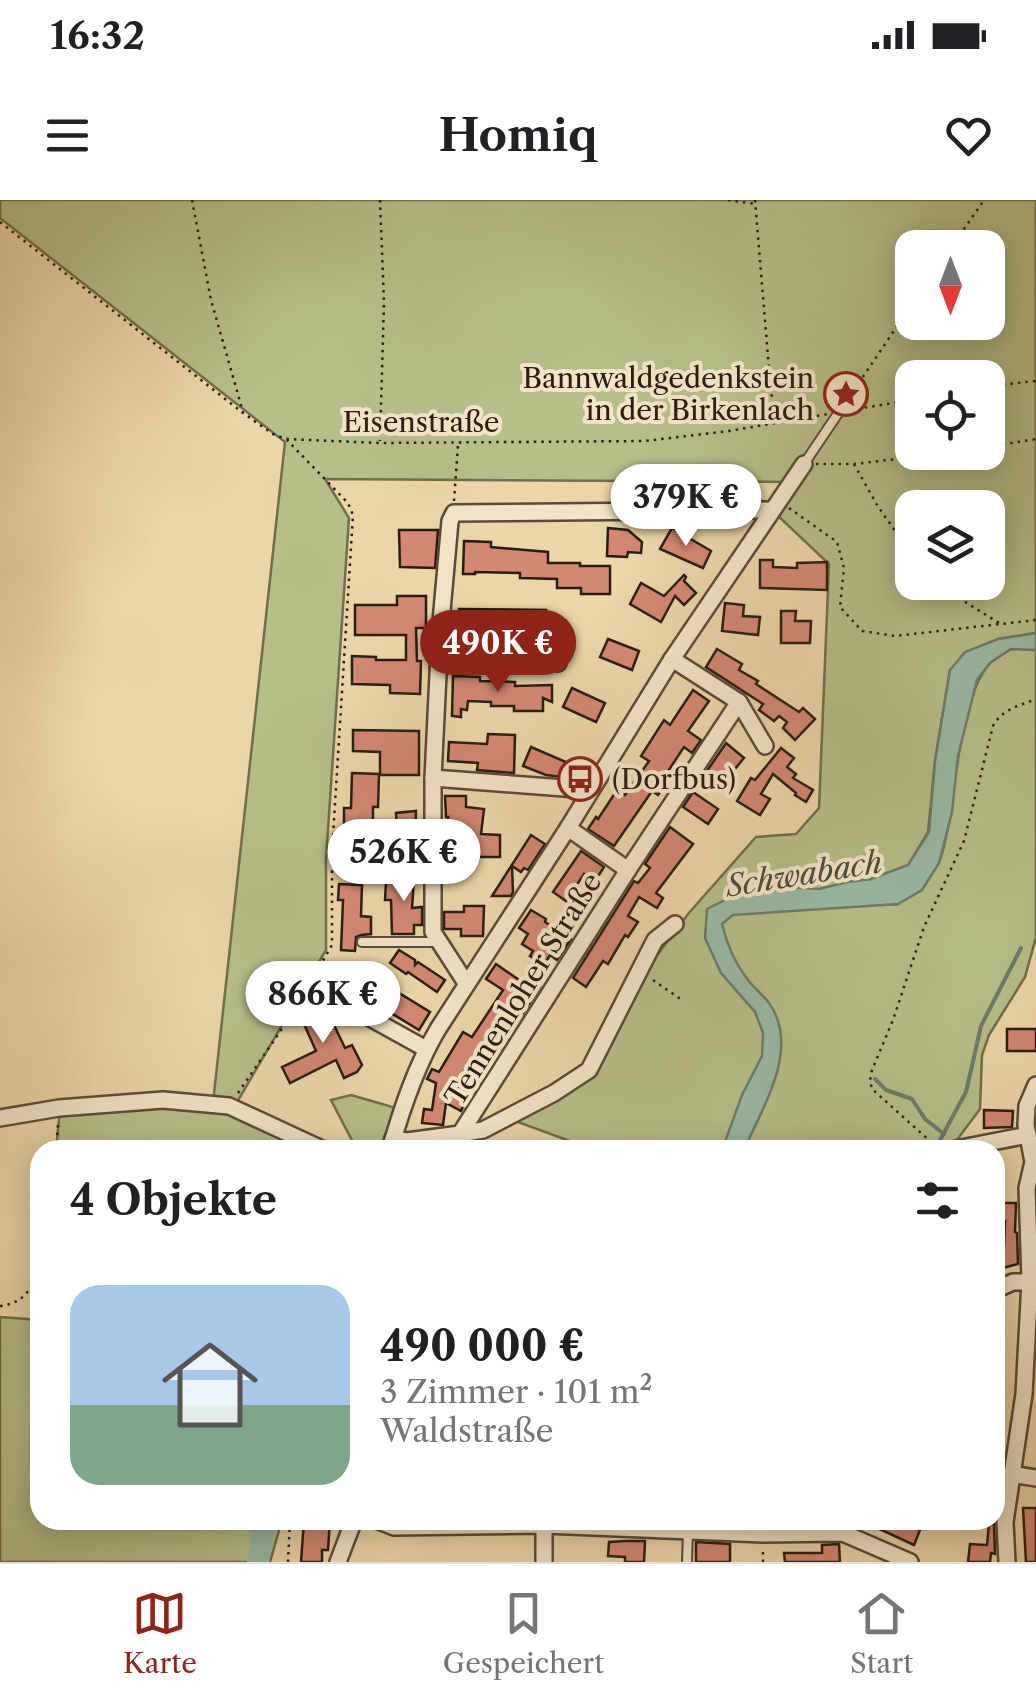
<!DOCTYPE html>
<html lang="de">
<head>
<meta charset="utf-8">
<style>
	:root { --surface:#fff; --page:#f2f2f2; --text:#202124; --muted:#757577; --line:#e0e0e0; --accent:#8f2418 }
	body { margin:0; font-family:"Libre Caslon Text",serif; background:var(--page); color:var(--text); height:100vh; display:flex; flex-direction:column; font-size:38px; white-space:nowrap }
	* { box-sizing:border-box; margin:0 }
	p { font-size:32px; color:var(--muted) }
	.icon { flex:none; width:55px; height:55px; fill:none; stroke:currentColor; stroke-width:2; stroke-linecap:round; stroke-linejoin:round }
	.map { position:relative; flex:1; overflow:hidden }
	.panel { position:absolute; left:30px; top:940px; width:975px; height:390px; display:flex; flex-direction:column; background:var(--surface); border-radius:30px; box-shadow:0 5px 25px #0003 }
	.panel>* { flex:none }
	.needle { width:65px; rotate:180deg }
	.controls { position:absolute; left:895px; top:30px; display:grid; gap:20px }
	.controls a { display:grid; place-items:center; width:110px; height:110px; border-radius:20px; background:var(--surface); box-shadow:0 5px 25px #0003; font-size:50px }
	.price { position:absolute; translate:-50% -85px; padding:0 22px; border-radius:35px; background:#fff; color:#222; font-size:32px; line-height:65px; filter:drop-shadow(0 2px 5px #0008) }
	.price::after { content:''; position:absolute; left:50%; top:60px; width:30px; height:22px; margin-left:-15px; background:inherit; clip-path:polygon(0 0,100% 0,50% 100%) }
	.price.active { background:var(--accent); color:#fff }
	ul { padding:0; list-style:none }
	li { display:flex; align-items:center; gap:30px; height:250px; padding:0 40px }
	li+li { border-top:2px solid var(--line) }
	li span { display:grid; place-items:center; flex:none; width:280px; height:200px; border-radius:30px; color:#555 }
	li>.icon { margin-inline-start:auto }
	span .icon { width:120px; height:120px; fill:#fffc; stroke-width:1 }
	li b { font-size:42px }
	h2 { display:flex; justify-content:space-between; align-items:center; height:120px; padding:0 40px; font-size:42px }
	.status { display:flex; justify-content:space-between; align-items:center; height:70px; padding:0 50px; background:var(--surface); direction:ltr }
	.status svg { height:28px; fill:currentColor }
	header { display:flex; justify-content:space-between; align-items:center; height:130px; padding:0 40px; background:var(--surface); font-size:45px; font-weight:700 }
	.tab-bar { display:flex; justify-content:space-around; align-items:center; height:140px; border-top:2px solid var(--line); background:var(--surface); font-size:28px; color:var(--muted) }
	.tab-bar a { display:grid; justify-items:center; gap:5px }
	.tab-bar .active { color:var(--accent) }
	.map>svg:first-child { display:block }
	.green { fill:#b6be89; stroke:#706e4c; stroke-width:2.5; fill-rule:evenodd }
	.water { fill:#99b9a4; stroke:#6d7b68; stroke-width:2.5 }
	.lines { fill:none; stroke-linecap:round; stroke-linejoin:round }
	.stream { stroke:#6d7b68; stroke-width:4 }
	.river { stroke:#99b9a4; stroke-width:22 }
	.building { fill:#d28873; stroke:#2a1d0f; stroke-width:2.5 }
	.service-casing { stroke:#5a4b36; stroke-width:12 }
	.minor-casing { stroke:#5a4b36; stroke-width:20 }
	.path { stroke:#2a1d0f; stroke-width:2.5; stroke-dasharray:2.5 5; stroke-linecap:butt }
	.service { stroke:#f2e4c7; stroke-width:8 }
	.minor { stroke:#f2e4c7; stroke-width:15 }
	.labels { text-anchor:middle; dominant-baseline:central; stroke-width:8; stroke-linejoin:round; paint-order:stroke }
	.poi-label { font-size:28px; fill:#2a1d0f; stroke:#f2e4c7; text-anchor:end }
	.street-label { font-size:28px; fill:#2a1d0f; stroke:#f2e4c7 }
	.water-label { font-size:30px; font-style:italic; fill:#4b4c3c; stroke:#f2e4c7 }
</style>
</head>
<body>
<div class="status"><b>16:32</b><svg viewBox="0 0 49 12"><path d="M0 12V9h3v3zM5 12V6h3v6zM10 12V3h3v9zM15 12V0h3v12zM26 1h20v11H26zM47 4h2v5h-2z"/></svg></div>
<header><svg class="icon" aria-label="menu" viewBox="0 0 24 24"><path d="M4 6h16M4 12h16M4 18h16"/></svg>Homiq<svg class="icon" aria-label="heart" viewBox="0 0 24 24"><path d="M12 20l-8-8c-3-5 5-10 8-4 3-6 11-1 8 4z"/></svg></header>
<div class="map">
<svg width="1036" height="1362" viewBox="0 0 1036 1362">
	<rect width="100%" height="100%" fill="#ebd6a9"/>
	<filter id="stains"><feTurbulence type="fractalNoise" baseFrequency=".002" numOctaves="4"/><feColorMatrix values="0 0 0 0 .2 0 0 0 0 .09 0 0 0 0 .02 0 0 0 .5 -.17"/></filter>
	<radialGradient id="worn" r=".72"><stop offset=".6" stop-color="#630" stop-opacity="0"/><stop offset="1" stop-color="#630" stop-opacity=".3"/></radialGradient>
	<!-- green -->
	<g class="green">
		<path d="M 0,0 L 1036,0 L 1036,433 L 998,439 L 950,470 L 935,561 L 928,632 L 908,666 L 871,679 L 847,682 L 819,690 L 820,707 L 898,704 C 909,692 935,673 940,659 C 959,612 953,460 1013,449 C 1020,448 1029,450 1036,450 L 1036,737 L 1025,777 L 989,835 L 982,855 L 980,909 L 954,944 L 933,950 L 594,950 L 515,921 L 592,872 L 643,774 L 688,714 L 756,637 L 796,634 L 819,608 L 829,364 L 774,312 L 792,282 L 325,279 L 349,318 L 326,659 L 326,750 L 233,909 L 317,950 L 56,950 L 60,909 L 213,903 L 285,242 L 0,18 ZM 912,48 L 988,48 L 988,122 L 912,122 ZM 912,178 L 988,178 L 988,252 L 912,252 ZM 912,308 L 988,308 L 988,382 L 912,382 Z"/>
		<polygon points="351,895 396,908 379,950 357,950 331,900"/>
		<polygon points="0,1117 40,1120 40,1320 282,1320 270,1362 0,1362"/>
	</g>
	<!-- water -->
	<path class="water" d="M 1036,433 L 1036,450 L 1011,449 L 990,463 L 977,480 L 958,556 L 952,612 L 939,663 L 922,690 L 898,704 L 733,715 L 722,724 C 727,745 734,762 748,780 C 754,788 763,795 769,803 C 801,848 763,906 744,950 L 722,950 L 742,895 L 762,856 L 763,833 L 755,812 L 721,773 L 705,738 L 707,709 L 737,694 L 770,686 L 819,689 L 847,682 L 871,679 L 908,665 L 929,632 L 935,561 L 950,470 L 965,452 L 998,439 Z"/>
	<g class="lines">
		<!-- stream -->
		<g class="stream">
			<polyline points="875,879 886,890 912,899 925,919 944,934"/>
			<polyline points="940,940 966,892 981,826 1021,748"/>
		</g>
		<!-- river -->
		<polyline class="river" points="258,1362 265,1320"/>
	</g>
	<!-- building -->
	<g class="building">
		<polygon points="608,328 628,330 642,342 641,353 628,352 627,357 607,356"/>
		<polygon points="672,328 711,351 703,368 660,349"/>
		<polygon points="399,330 438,330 435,368 400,367"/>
		<polygon points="464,341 491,342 491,347 548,352 548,363 580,363 580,366 610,366 610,394 581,394 581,388 557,388 557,379 520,378 520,373 475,372 475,374 463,374"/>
		<polygon points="760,360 773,360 773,367 797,368 797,363 827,362 827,390 760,388"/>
		<polygon points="684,375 686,377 684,381 696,393 684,405 675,396 661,422 630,404 641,383 664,396"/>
		<polygon points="397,396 426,396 426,428 416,428 417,461 421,461 420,494 390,493 390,485 352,484 352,456 376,457 376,460 406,460 406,435 355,435 355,405 397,405"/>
		<polygon points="725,403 744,405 743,416 760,417 758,435 722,431"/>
		<polygon points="459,409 546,410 546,425 564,426 564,446 537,446 529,444 529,438 503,437 489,434 489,431 458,426"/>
		<polygon points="781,411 796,411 795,421 811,421 810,443 781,443"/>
		<polygon points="608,439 639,451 632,470 600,457"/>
		<polygon points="717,449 742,464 739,470 758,481 756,484 799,512 803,508 815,519 795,540 783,528 787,522 779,516 774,521 759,510 763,504 706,467"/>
		<polygon points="453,476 480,477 480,481 515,482 515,486 552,485 552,502 543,498 543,511 514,511 514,506 491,506 491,502 468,501 467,510 461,509 461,517 452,516"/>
		<polygon points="572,488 605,503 596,522 563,507"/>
		<polygon points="693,490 709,501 688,531 701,540 692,553 684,547 661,582 665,585 658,595 652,591 614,646 588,629 596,617 598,619 617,590 625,595 649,561 641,556 664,520 670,525"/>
		<polygon points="353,530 419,531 419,575 380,575 380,552 353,551"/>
		<polygon points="488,534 515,535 514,573 477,570 478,563 448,561 449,542 487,544"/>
		<polygon points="726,543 744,558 720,587 705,574"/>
		<polygon points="531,547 568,563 562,577 546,575 523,566"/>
		<polygon points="781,548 794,558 787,567 796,574 793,578 813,590 806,602 795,595 796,593 773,574 761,594 770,599 760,615 737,601 751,578 755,580"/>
		<polygon points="352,573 379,574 378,607 373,607 373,633 397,633 396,613 416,611 415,649 395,649 394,643 372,643 372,662 339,662 339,645 344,645 344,608 351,608"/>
		<polygon points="693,592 718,609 708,624 683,607"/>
		<polygon points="445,596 466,596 466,607 484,609 481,634 500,635 500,657 475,657 476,649 448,649 448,617 446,617"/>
		<polygon points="670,627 693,644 656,693 663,698 657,708 639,697 628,716 638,722 628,737 625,735 608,764 603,761 586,787 573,778 634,681 638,683 650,668 645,664"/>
		<polygon points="531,635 545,644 528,670 524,668 521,672 512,666 513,692 511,696 492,696"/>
		<polygon points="581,651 604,667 595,681 584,674 566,701 553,692"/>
		<polygon points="404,665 415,665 412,708 422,707 422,725 414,725 414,734 392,734 391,700 385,700 386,682 404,682"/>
		<polygon points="339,684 362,685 361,716 371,717 371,734 361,735 356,737 355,751 341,750 343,700 338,700"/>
		<polygon points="464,706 484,706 483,736 461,736 461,729 444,729 444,712 464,712"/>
		<polygon points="531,710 546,719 545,722 571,739 557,760 550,755 544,765 530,756 533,751 522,744 528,734 519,728"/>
		<polygon points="399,750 415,760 415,765 418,762 445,780 437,792 408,772 406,774 390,763"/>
		<polygon points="496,764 522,782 526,777 540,787 513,829 502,822 483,850 486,851 477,866 469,861 457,887 469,893 461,911 446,903 443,925 422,923 424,909 432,910 436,883 427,879 432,869 439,872 463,832 472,837 503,790 486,779"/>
		<polygon points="336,765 358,781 363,771 430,812 419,830 345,785 342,789 336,784 331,792 322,786"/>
		<polygon points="328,801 337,819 332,821 345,848 352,845 362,865 357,872 344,878 336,860 290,883 282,867 316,851 300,815"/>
		<rect x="1007" y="829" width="29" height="22"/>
		<polygon points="984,910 1013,911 1012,927 984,928"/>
		<polygon points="995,1003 1016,1003 1015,1032 1017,1033 1018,1064 995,1070 995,1048 1004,1045 1005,1021 995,1020"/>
		<polygon points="1023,1308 1036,1308 1036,1362 1026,1362"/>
		<polygon points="304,1320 330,1320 328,1350 322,1350 322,1362 301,1362"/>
		<polygon points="860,1320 894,1320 920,1330 914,1345"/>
		<polygon points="989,1324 994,1324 995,1354 991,1353 990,1362 968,1362 970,1344 987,1345"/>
		<polygon points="625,1341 645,1341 644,1362 625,1362 625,1357 608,1356 609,1342"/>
		<polygon points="696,1342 730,1344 730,1362 696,1362"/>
		<polygon points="839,1344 840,1362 785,1362 784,1353 822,1353 822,1345"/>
	</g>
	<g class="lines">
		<!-- service casing -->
		<g class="service-casing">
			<g id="service">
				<polyline points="804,264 839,212"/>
				<polyline points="362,742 439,742"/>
				<polyline points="687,1362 688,1330"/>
			</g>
		</g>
		<!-- minor casing -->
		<g class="minor-casing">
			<g id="minor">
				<polyline points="440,433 558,463"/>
				<polyline points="739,502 765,546"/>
				<polyline points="433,578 590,590"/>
				<polyline points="568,628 628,670"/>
				<polyline points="466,783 433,732 433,578 440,433 450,321 454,313 772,310"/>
				<polyline points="354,809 426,849"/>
				<polyline points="0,918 59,908 163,900 229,906 324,950"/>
				<polyline points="460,934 483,930 554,893 589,870 655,740 675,724"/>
				<polyline points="393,939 407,941 460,934 628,670 739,502 672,459"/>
				<polyline points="956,949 1028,935"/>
				<path d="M 390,950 C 402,908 416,866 438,829 L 568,628 L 672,459 L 804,264"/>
				<polyline points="995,1090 1013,1082 1036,1082"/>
				<polyline points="1011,1274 1036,1278"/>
				<polyline points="376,1320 394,1327 544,1325 763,1334 843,1333 910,1362"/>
				<polyline points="544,1320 544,1362"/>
				<polyline points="338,1362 354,1320"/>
				<polyline points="1007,1362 1005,1322 1024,1194 1030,1081 1027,988 1033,962 1026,925 1027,906 1036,885"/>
			</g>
		</g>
		<!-- path -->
		<g class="path">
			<polyline points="192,0 211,100 243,212"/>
			<polyline points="380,0 384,102 380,241"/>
			<polyline points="728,0 756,4"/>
			<polyline points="755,0 771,193 778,219"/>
			<polyline points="0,22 243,213 273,234 286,239 380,243 645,241 729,231 828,214"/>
			<polyline points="951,48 984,0"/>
			<polyline points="988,186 1036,181"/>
			<polyline points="846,202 912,104"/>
			<polyline points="850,210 912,200"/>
			<polyline points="988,247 1036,239"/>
			<polyline points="816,264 854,264 957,252"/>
			<polyline points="854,264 877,305 912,355"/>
			<polyline points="454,301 458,245"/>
			<polyline points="789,308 837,342 844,368 840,407 862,431 895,436 1036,420"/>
			<polyline points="933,382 999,423"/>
			<polyline points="653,780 682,800"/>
			<polyline points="238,893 288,820 332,745 332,652 353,315 348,303 287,240"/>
			<polyline points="56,950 58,924"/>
			<path d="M 944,950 L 940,950 L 872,889 L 870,881 L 872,870 L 893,820 L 924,727 L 964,641 L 993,526 C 1002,509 1019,506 1036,499"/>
			<path d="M 0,1106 C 26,1103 33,1087 40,1063"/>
			<polyline points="288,1362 290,1320"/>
			<polyline points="763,1362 763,1350"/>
		</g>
		<!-- service -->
		<use href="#service" class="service"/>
		<!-- minor -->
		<use href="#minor" class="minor"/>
	</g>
	<!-- icons -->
	<defs>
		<g id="sight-ring" transform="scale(2.25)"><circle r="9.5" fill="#f2e4c7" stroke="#8f2418" stroke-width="1.5"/><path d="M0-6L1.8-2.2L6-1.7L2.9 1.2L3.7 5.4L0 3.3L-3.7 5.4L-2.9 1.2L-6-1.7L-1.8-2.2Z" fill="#8f2418"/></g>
		<g id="bus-ring" transform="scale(2.25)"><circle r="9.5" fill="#f2e4c7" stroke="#8f2418" stroke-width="1.5"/><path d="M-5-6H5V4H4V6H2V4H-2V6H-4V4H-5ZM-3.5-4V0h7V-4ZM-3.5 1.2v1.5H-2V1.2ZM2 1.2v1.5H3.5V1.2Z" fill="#8f2418"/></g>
	</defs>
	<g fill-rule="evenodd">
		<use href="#sight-ring" x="846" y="194"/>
		<use href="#bus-ring" x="580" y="579"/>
	</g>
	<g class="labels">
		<!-- poi labels -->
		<g class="poi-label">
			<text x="814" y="178">Bannwaldgedenkstein<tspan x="814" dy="32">in der Birkenlach</tspan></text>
			<text x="612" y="579" text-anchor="start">(Dorfbus)</text>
		</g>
		<!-- street labels -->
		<g class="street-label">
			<text x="421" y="222">Eisenstraße</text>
			<text transform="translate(523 789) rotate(-58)">Tennenloher Straße</text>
		</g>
		<!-- water labels -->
		<g class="water-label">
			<text transform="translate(804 674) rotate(-9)">Schwabach</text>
		</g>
	</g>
	<rect width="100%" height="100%" filter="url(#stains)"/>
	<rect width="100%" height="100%" fill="url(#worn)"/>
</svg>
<div class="controls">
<a><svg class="needle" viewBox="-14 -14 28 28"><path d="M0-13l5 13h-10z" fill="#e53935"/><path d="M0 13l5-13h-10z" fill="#757577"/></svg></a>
<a><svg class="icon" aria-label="locate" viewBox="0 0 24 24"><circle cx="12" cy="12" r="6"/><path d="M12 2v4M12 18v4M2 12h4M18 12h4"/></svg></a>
<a><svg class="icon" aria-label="layers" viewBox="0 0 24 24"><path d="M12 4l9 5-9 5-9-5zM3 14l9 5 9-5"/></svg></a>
</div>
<b class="price" style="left:686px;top:349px">379K €</b>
<b class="price active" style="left:498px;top:495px">490K €</b>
<b class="price" style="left:404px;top:704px">526K €</b>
<b class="price" style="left:323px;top:846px">866K €</b>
<section class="panel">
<h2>4 Objekte<svg class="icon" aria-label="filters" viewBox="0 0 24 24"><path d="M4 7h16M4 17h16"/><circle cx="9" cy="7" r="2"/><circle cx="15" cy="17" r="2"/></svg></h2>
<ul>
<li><span style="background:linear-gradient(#a9c7e8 60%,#7fa58c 0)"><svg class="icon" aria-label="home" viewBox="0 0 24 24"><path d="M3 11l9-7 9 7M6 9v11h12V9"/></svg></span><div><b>490 000 €</b><p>3 Zimmer · 101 m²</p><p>Waldstraße</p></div></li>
</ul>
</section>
</div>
<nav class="tab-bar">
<a class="active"><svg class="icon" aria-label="map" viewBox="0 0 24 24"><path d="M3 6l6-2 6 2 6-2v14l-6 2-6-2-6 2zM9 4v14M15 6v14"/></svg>Karte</a>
<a><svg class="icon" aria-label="saved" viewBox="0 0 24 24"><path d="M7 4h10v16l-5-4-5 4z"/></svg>Gespeichert</a>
<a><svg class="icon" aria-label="home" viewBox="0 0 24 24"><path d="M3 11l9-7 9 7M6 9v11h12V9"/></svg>Start</a>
</nav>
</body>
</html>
